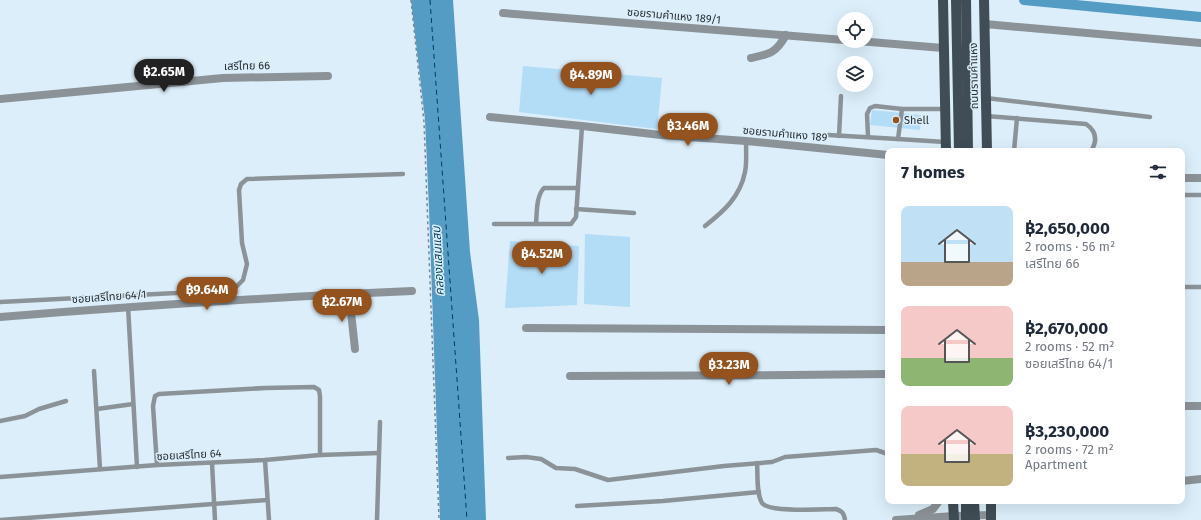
<!DOCTYPE html>
<html lang="en">
<head>
<meta charset="utf-8">
<style>
	:root { --surface:#fff; --page:#f6f6f7; --text:#1f2937; --muted:#747a83; --accent:#94521f }
	body { margin:0; font-family:"Fira Sans","Noto Sans Thai",sans-serif; background:var(--page); color:var(--text); height:100vh; display:flex; flex-direction:column; font-size:15px; white-space:nowrap }
	* { box-sizing:border-box; margin:0 }
	p { font-size:13px; color:var(--muted) }
	.icon { flex:none; width:22px; height:22px; fill:none; stroke:currentColor; stroke-width:2; stroke-linecap:round; stroke-linejoin:round }
	.map { position:relative; flex:1; overflow:hidden }
	.panel { position:absolute; left:885px; top:148px; width:300px; height:356px; display:flex; flex-direction:column; background:var(--surface); border-radius:8px; box-shadow:0 4px 16px #0002 }
	.panel>* { flex:none }
	.controls { position:absolute; left:837px; top:12px; display:grid; gap:8px }
	.controls a { display:grid; place-items:center; width:36px; height:36px; border-radius:50%; background:var(--surface); box-shadow:0 4px 16px #0002; font-size:20px }
	.price { position:absolute; translate:-50% -34px; padding:0 9px; border-radius:14px; background:var(--accent); color:#fff; font-size:13px; line-height:26px; filter:drop-shadow(0 1px 2px #0008) }
	.price::after { content:''; position:absolute; left:50%; top:24px; width:12px; height:9px; margin-left:-6px; background:inherit; clip-path:polygon(0 0,100% 0,50% 100%) }
	.price.on { background:#222; color:#fff }
	ul { padding:0; list-style:none }
	li { display:flex; align-items:center; gap:12px; height:100px; padding:0 16px }
	li span { display:grid; place-items:center; flex:none; width:112px; height:80px; border-radius:8px; color:#555 }
	li>.icon { margin-inline-start:auto }
	span .icon { width:48px; height:48px; fill:#fffc; stroke-width:1 }
	li b { font-size:17px }
	h2 { display:flex; justify-content:space-between; align-items:center; height:48px; padding:0 16px; font-size:17px }
	.map>svg:first-child { display:block }
	.water { fill:#559cc4 }
	.lines { fill:none; stroke-linecap:round; stroke-linejoin:round }
	.canal { stroke:#559cc4; stroke-width:10 }
	.ferry { stroke:#003d58; stroke-width:1; stroke-dasharray:5 4; stroke-linecap:butt }
	.building { fill:#b3dcf6 }
	.path { stroke:#7c8891; stroke-width:1.5; stroke-dasharray:3 3; stroke-linecap:butt }
	.service { stroke:#8c9398; stroke-width:4.5 }
	.minor { stroke:#8c9398; stroke-width:8 }
	.tertiary { stroke:#8c9398; stroke-width:8 }
	.primary { stroke:#404d56; stroke-width:10 }
	.primary-bridge { stroke:#404d56; stroke-width:10 }
	.poi-dot { fill:#94521f; stroke:#dbeefa; stroke-width:1.5 }
	.labels { text-anchor:middle; dominant-baseline:central; stroke-width:3; stroke-linejoin:round; paint-order:stroke }
	.street-label { font-size:11px; fill:#272e33; stroke:#dbeefa }
	.poi-label { font-size:11px; fill:#272e33; stroke:#dbeefa; text-anchor:start }
	.water-label { font-size:12px; font-style:italic; fill:#003d58; stroke:#dbeefa }
</style>
</head>
<body>
<div class="map">
<svg width="1201" height="520" viewBox="0 0 1201 520">
	<rect width="100%" height="100%" fill="#dbeefa"/>
	<!-- water -->
	<polygon class="water" points="411,0 453,0 470,252 479,320 486,520 440,520 429,210 425,120"/>
	<g class="lines">
		<!-- canal -->
		<polyline class="canal" points="1024,0 1201,17"/>
		<!-- ferry -->
		<polyline class="ferry" points="430,0 467,520"/>
	</g>
	<!-- building -->
	<g class="building">
		<polygon points="523,66 662,78 657,129 519,112"/>
		<polygon points="872,110 921,115 920,130 870,125"/>
		<polygon points="585,234 630,237 630,307 584,304"/>
		<polygon points="510,241 579,246 577,305 505,308"/>
	</g>
	<g class="lines">
		<!-- path -->
		<polyline class="path" points="411,0 424,122 439,520"/>
		<!-- service -->
		<g class="service">
			<polyline points="986,98 1150,117"/>
			<polyline points="945,109 902,109 898,139 945,142"/>
			<path d="M 986,116 L 1086,124 C 1096,131 1098,140 1091,151"/>
			<polyline points="828,135 898,139"/>
			<polyline points="839,136 841,96"/>
			<polyline points="868,137 867,114 870,108 875,106 902,109"/>
			<polyline points="987,150 1000,151"/>
			<polyline points="1014,151 1017,118"/>
			<polyline points="1182,195 1201,195"/>
			<polyline points="576,209 634,213"/>
			<polyline points="494,224 571,224 576,217 582,126"/>
			<path d="M 536,224 C 537,213 536,196 544,188 L 578,188"/>
			<path d="M 705,226 C 724,211 740,197 745,172 C 747,163 746,151 746,141"/>
			<polyline points="1182,287 1201,287"/>
			<polyline points="0,302 176,293 236,287 243,280 247,264 242,243 239,190 241,184 247,179 403,174"/>
			<polyline points="128,306 137,467"/>
			<polyline points="94,371 100,469"/>
			<polyline points="97,409 133,404"/>
			<polyline points="0,421 25,416 39,409 66,401"/>
			<polyline points="508,458 526,457 541,459 556,468 575,469 608,480 724,466 772,462 785,457 876,450 888,454"/>
			<polyline points="265,460 269,520"/>
			<polyline points="212,463 215,520"/>
			<path d="M 757,463 C 758,474 756,493 762,503 C 769,513 823,509 836,509 C 842,511 844,513 845,520"/>
			<polyline points="157,465 153,406 155,396 159,394 265,388 314,387 319,390 320,396 320,455"/>
			<polyline points="0,477 157,465 265,460 320,455 379,453"/>
			<polyline points="577,506 663,501 759,492"/>
			<polyline points="0,520 267,500"/>
			<polyline points="377,520 380,422"/>
		</g>
		<!-- minor -->
		<g class="minor">
			<polyline points="503,13 844,40"/>
			<polyline points="985,24 1201,43"/>
			<polyline points="858,41 943,48"/>
			<path d="M 751,58 C 770,54 776,53 786,35"/>
			<polyline points="0,99 223,78 328,76"/>
			<polyline points="490,117 582,126 661,135 746,141 888,155"/>
			<polyline points="1182,178 1201,178"/>
			<polyline points="349,294 355,349"/>
			<path d="M 0,317 C 137,306 275,297 412,291"/>
			<polyline points="526,328 888,330"/>
			<polyline points="570,376 792,375 888,374"/>
			<polyline points="1182,406 1201,406"/>
			<polyline points="1182,481 1201,479"/>
		</g>
		<!-- tertiary -->
		<g class="tertiary">
			<polyline points="919,515 933,509 939,501"/>
			<polyline points="896,520 954,516 991,515"/>
		</g>
		<!-- primary -->
		<g class="primary">
			<polyline points="943,0 946,151"/>
			<polyline points="956,0 959,151"/>
			<polyline points="966,0 968,151"/>
			<polyline points="984,0 987,151"/>
			<polyline points="953,501 954,520"/>
			<polyline points="991,520 991,501"/>
		</g>
		<!-- primary-bridge -->
		<g class="primary-bridge">
			<polyline points="966,501 966,520"/>
			<polyline points="974,501 975,520"/>
		</g>
	</g>
	<!-- markers -->
	<circle class="poi-dot" cx="896" cy="120" r="4"/>
	<g class="labels">
		<!-- street labels -->
		<g class="street-label">
			<text transform="translate(674 16) rotate(5)">ซอยรามคำแหง 189/1</text>
			<text transform="translate(247 66) rotate(-1)">เสรีไทย 66</text>
			<text transform="translate(974 76) rotate(-91)">ถนนรามคำแหง</text>
			<text transform="translate(785 134) rotate(5)">ซอยรามคำแหง 189</text>
			<text transform="translate(109 297) rotate(-4)">ซอยเสรีไทย 64/1</text>
			<text transform="translate(189 455) rotate(-3)">ซอยเสรีไทย 64</text>
		</g>
		<!-- poi labels -->
		<g class="poi-label">
			<text x="904" y="120">Shell</text>
		</g>
		<!-- water labels -->
		<g class="water-label">
			<text transform="translate(438 261) rotate(-93)">คลองแสนแสบ</text>
		</g>
	</g>
</svg>
<div class="controls">
<a><svg class="icon" aria-label="locate" viewBox="0 0 24 24"><circle cx="12" cy="12" r="6"/><path d="M12 2v4M12 18v4M2 12h4M18 12h4"/></svg></a>
<a><svg class="icon" aria-label="layers" viewBox="0 0 24 24"><path d="M12 4l9 5-9 5-9-5zM3 14l9 5 9-5"/></svg></a>
</div>
<b class="price on" style="left:164px;top:93px">฿2.65M</b>
<b class="price" style="left:591px;top:96px">฿4.89M</b>
<b class="price" style="left:688px;top:147px">฿3.46M</b>
<b class="price" style="left:542px;top:275px">฿4.52M</b>
<b class="price" style="left:207px;top:311px">฿9.64M</b>
<b class="price" style="left:342px;top:323px">฿2.67M</b>
<b class="price" style="left:729px;top:386px">฿3.23M</b>
<section class="panel">
<h2>7 homes<svg class="icon" aria-label="filters" viewBox="0 0 24 24"><path d="M4 7h16M4 17h16"/><circle cx="9" cy="7" r="2"/><circle cx="15" cy="17" r="2"/></svg></h2>
<ul>
<li><span style="background:linear-gradient(#bfe0f5 70%,#b9a48a 0)"><svg class="icon" aria-label="home" viewBox="0 0 24 24"><path d="M3 11l9-7 9 7M6 9v11h12V9"/></svg></span><div><b>฿2,650,000</b><p>2 rooms · 56 m²</p><p>เสรีไทย 66</p></div></li>
<li><span style="background:linear-gradient(#f6c9c9 65%,#8fb573 0)"><svg class="icon" aria-label="home" viewBox="0 0 24 24"><path d="M3 11l9-7 9 7M6 9v11h12V9"/></svg></span><div><b>฿2,670,000</b><p>2 rooms · 52 m²</p><p>ซอยเสรีไทย 64/1</p></div></li>
<li><span style="background:linear-gradient(#f6c9c9 60%,#c2b280 0)"><svg class="icon" aria-label="home" viewBox="0 0 24 24"><path d="M3 11l9-7 9 7M6 9v11h12V9"/></svg></span><div><b>฿3,230,000</b><p>2 rooms · 72 m²</p><p>Apartment</p></div></li>
</ul>
</section>
</div>
</body>
</html>
